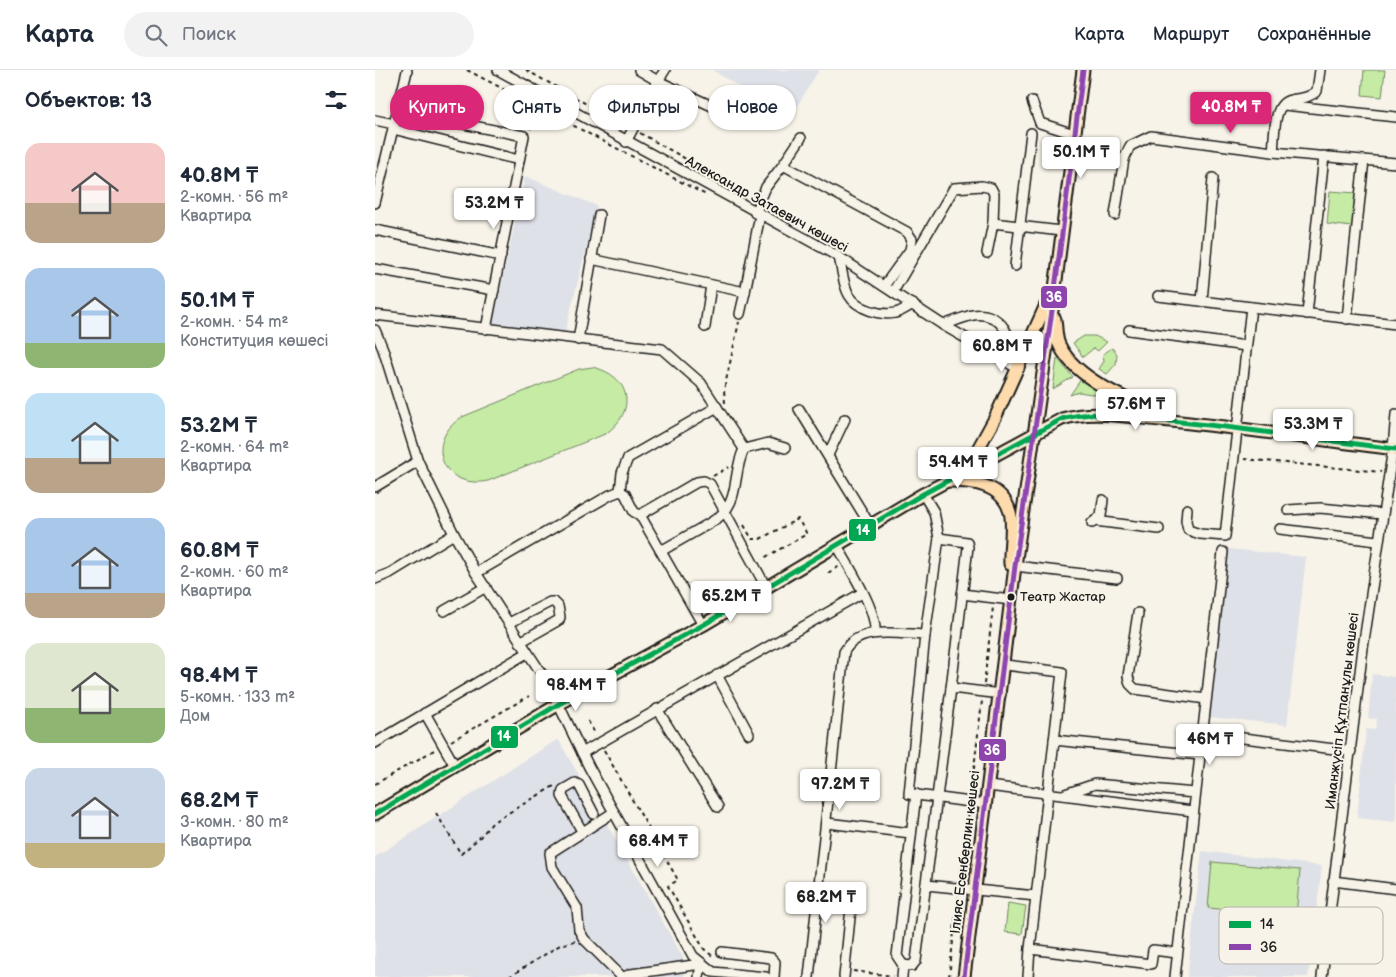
<!DOCTYPE html>
<html lang="ru">
<head>
<meta charset="utf-8">
<style>
	:root { --surface:#fff; --page:#f2f2f3; --text:#1f2937; --muted:#747a83; --line:#e0e1e3; --accent:#db2777 }
	body { margin:0; font-family:"Balsamiq Sans",sans-serif; background:var(--page); color:var(--text); height:100vh; display:flex; flex-direction:column; font-size:19px; white-space:nowrap }
	* { box-sizing:border-box; margin:0 }
	p { font-size:16px; color:var(--muted) }
	.icon { flex:none; width:28px; height:28px; fill:none; stroke:currentColor; stroke-width:2; stroke-linecap:round; stroke-linejoin:round }
	.map { position:relative; flex:1; overflow:hidden }
	.details { display:flex; flex-direction:column; background:var(--surface); width:375px }
	.details>* { flex:none }
	.top-card { position:absolute; left:15px; top:15px; width:475px; height:45px; display:flex; gap:10px }
	.price { position:absolute; translate:-50% -42px; padding:0 11px; border-radius:5px; background:#fff; color:#222; font-size:16px; line-height:32px; filter:drop-shadow(0 1px 2px #0008) }
	.price::after { content:''; position:absolute; left:50%; top:30px; width:15px; height:11px; margin-left:-8px; background:inherit; clip-path:polygon(0 0,100% 0,50% 100%) }
	.price.active { background:var(--accent); color:#fff }
	ul { padding:0; list-style:none }
	li { display:flex; align-items:center; gap:15px; height:125px; padding:0 25px }
	li span { display:grid; place-items:center; flex:none; width:140px; height:100px; border-radius:15px; color:#555 }
	li>.icon { margin-inline-start:auto }
	span .icon { width:60px; height:60px; fill:#fffc; stroke-width:1 }
	li b { font-size:21px }
	h2 { display:flex; justify-content:space-between; align-items:center; height:60px; padding:0 25px; font-size:21px }
	.tag { padding:0 18px; border-radius:22px; background:var(--surface); box-shadow:0 1px 4px #0004; font-size:18px; line-height:45px }
	.tag.active { background:var(--accent); color:#fff }
	header { display:flex; align-items:center; gap:30px; box-sizing:border-box; height:70px; padding:0 25px; background:var(--surface); border-bottom:1px solid var(--line) }
	header strong { font-size:24px }
	nav { display:flex; gap:28px; margin-inline-start:auto; font-size:18px }
	.search { width:350px; height:45px; background:var(--page); display:flex; align-items:center; gap:12px; box-sizing:border-box; padding:0 18px; border-radius:28px; color:var(--muted); font-size:19px }
	main { display:flex; flex:1; min-height:0 }
	.map>svg:first-child { display:block }
	.built { fill:#dfe1e8 }
	.green { fill:#c5eba5; stroke:#708460 }
	.lines { fill:none; stroke-linecap:round; stroke-linejoin:round }
	.minor-casing { stroke:#1c1c1c; stroke-width:12 }
	.major-casing { stroke:#1c1c1c; stroke-width:15 }
	.path { stroke:#1c1c1c; stroke-width:2; stroke-dasharray:4 4; stroke-linecap:butt }
	.minor { stroke:#f7f3e8; stroke-width:9 }
	.major { stroke:#fedbac; stroke-width:11 }
	.bus-1-casing { stroke:#f7f3e8; stroke-width:9 }
	.bus-2-casing { stroke:#f7f3e8; stroke-width:9 }
	.bus-1 { stroke:#00a651; stroke-width:5 }
	.bus-2 { stroke:#8e44ad; stroke-width:5 }
	.bus-dot { fill:#1c1c1c; stroke:#f7f3e8; stroke-width:2 }
	.labels { text-anchor:middle; dominant-baseline:central; stroke-width:4; stroke-linejoin:round; paint-order:stroke }
	.bus-label { font-size:13px; fill:#1c1c1c; stroke:#f7f3e8; text-anchor:start }
	.street-label { font-size:14px; fill:#1c1c1c; stroke:#f7f3e8 }
	.key { fill:#f7f3e8; stroke:#b5b2ab; stroke-width:1 }
	.key-label { font-size:14px; fill:#1c1c1c }
	.line-badge { stroke:#f7f3e8; stroke-width:2 }
	.badge-label { font-size:14px; text-anchor:middle; font-weight:bold; fill:#fff }
</style>
</head>
<body>
<header>
<strong>Карта</strong>
<div class="search"><svg class="icon" aria-label="search" viewBox="0 0 24 24"><circle cx="10" cy="10" r="6"/><path d="M15 15l6 6"/></svg>Поиск</div>
<nav><a>Карта</a><a>Маршрут</a><a>Сохранённые</a></nav>
</header>
<main>
<section class="details">
<h2>Объектов: 13<svg class="icon" aria-label="filters" viewBox="0 0 24 24"><path d="M4 7h16M4 17h16"/><circle cx="9" cy="7" r="2"/><circle cx="15" cy="17" r="2"/></svg></h2>
<ul>
<li><span style="background:linear-gradient(#f6c9c9 60%,#b9a48a 0)"><svg class="icon" aria-label="home" viewBox="0 0 24 24"><path d="M3 11l9-7 9 7M6 9v11h12V9"/></svg></span><div><b>40.8M ₸</b><p>2-комн. · 56 m²</p><p>Квартира</p></div></li>
<li><span style="background:linear-gradient(#a9c7e8 75%,#8fb573 0)"><svg class="icon" aria-label="home" viewBox="0 0 24 24"><path d="M3 11l9-7 9 7M6 9v11h12V9"/></svg></span><div><b>50.1M ₸</b><p>2-комн. · 54 m²</p><p>Конституция көшесі</p></div></li>
<li><span style="background:linear-gradient(#bfe0f5 65%,#b9a48a 0)"><svg class="icon" aria-label="home" viewBox="0 0 24 24"><path d="M3 11l9-7 9 7M6 9v11h12V9"/></svg></span><div><b>53.2M ₸</b><p>2-комн. · 64 m²</p><p>Квартира</p></div></li>
<li><span style="background:linear-gradient(#a9c7e8 75%,#b9a48a 0)"><svg class="icon" aria-label="home" viewBox="0 0 24 24"><path d="M3 11l9-7 9 7M6 9v11h12V9"/></svg></span><div><b>60.8M ₸</b><p>2-комн. · 60 m²</p><p>Квартира</p></div></li>
<li><span style="background:linear-gradient(#dfe7d0 65%,#8fb573 0)"><svg class="icon" aria-label="home" viewBox="0 0 24 24"><path d="M3 11l9-7 9 7M6 9v11h12V9"/></svg></span><div><b>98.4M ₸</b><p>5-комн. · 133 m²</p><p>Дом</p></div></li>
<li><span style="background:linear-gradient(#c9d6e8 75%,#c2b280 0)"><svg class="icon" aria-label="home" viewBox="0 0 24 24"><path d="M3 11l9-7 9 7M6 9v11h12V9"/></svg></span><div><b>68.2M ₸</b><p>3-комн. · 80 m²</p><p>Квартира</p></div></li>
</ul>
</section>
<div class="map">
<svg width="1021" height="907" viewBox="0 0 1021 907">
	<rect width="100%" height="100%" fill="#f7f3e8"/>
	<filter id="ink" filterUnits="userSpaceOnUse"><feTurbulence type="fractalNoise" baseFrequency=".02" numOctaves="2"/><feDisplacementMap in="SourceGraphic" scale="10" xChannelSelector="R" yChannelSelector="G"/><feConvolveMatrix kernelMatrix="1 2 1 2 8 2 1 2 1" color-interpolation-filters="sRGB"/></filter>
	<g filter="url(#ink)">
		<!-- built -->
		<g class="built">
			<polygon points="337,0 444,0 415,48"/>
			<polygon points="150,106 222,136 190,262 118,253"/>
			<polygon points="854,479 931,487 912,655 835,647"/>
			<polygon points="997,604 1021,607 1021,752 982,748 991,659 1000,660 1002,649 993,648"/>
			<polygon points="183,669 308,887 309,907 0,907 0,787"/>
			<polygon points="827,781 947,796 933,907 812,907"/>
		</g>
		<!-- green -->
		<g class="green">
			<polygon points="989,0 1010,0 1007,27 987,25"/>
			<polygon points="955,121 981,123 977,157 952,154"/>
			<polygon points="709,266 720,266 732,272 723,281 719,278 708,287 698,273"/>
			<polygon points="737,278 742,284 741,294 732,304 724,299 729,291 728,284"/>
			<polygon points="682,288 698,307 678,319"/>
			<path d="M 217,297 C 256,305 263,342 230,364 L 113,411 C 67,420 48,372 87,347 L 204,299 Z"/>
			<polygon points="706,309 729,326 704,322 695,325"/>
			<polygon points="837,792 925,800 921,846 833,838"/>
			<polygon points="633,833 651,836 647,864 630,862"/>
		</g>
		<g class="lines">
			<!-- minor casing -->
			<g class="minor-casing">
				<g id="minor">
					<polyline points="123,0 464,187 568,255 644,299"/>
					<polyline points="290,0 283,11 339,37"/>
					<polyline points="657,31 665,53 699,64"/>
					<polyline points="909,35 1021,47"/>
					<polyline points="22,41 149,66 111,259"/>
					<polyline points="0,50 19,54"/>
					<polyline points="18,59 144,90"/>
					<polyline points="426,68 408,95 532,162 537,169 535,180 509,216"/>
					<polyline points="251,72 283,11 264,0"/>
					<path d="M 898,82 C 900,67 897,33 916,30 C 926,28 934,28 942,21 L 945,0"/>
					<polyline points="696,83 749,89 755,76 776,66 898,82 1021,93"/>
					<polyline points="0,133 32,1"/>
					<polyline points="380,143 391,117 408,95"/>
					<polyline points="740,145 749,89"/>
					<polyline points="0,160 126,186"/>
					<polyline points="612,183 618,153 686,161"/>
					<path d="M 464,187 C 467,199 468,215 474,225 C 482,239 506,246 520,243 C 526,242 533,237 538,234"/>
					<polyline points="216,189 370,222 385,145"/>
					<polyline points="640,196 656,63"/>
					<polyline points="0,199 119,220"/>
					<polyline points="518,222 579,118 607,116 616,118 619,124 618,153"/>
					<polyline points="783,226 1021,254"/>
					<polyline points="827,231 838,108"/>
					<polyline points="365,244 370,222"/>
					<polyline points="932,244 949,86"/>
					<polyline points="0,245 287,279 326,313 369,379"/>
					<polyline points="972,249 989,90"/>
					<path d="M 568,255 C 578,252 588,247 598,245 C 627,241 640,269 635,294"/>
					<polyline points="330,257 336,215"/>
					<polyline points="0,260 8,279 43,391 79,464 101,503 174,615 214,697 318,886 338,902 391,907"/>
					<polyline points="754,260 871,276"/>
					<polyline points="203,270 224,145"/>
					<polyline points="424,339 495,455"/>
					<polyline points="453,385 470,349"/>
					<polyline points="0,417 43,391"/>
					<polyline points="245,421 247,403 253,388 342,337"/>
					<polyline points="548,424 559,442 564,468 550,565"/>
					<polyline points="812,439 811,451 813,460 825,464 850,466 876,237"/>
					<polyline points="913,440 945,438 1007,444"/>
					<polyline points="265,445 328,555"/>
					<path d="M 338,451 C 367,434 356,406 369,379 L 393,373 L 410,378"/>
					<polyline points="720,451 784,459"/>
					<polyline points="717,453 726,446 728,430"/>
					<polyline points="905,459 1002,471"/>
					<polyline points="564,468 592,472 593,477 576,618"/>
					<path d="M 462,475 C 474,498 502,539 500,563"/>
					<polyline points="286,481 335,453"/>
					<polyline points="640,496 742,508"/>
					<polyline points="101,503 235,425 245,421 250,424 259,442 265,445 322,412 329,411 335,414 391,517"/>
					<polyline points="0,509 15,503 79,464"/>
					<polyline points="587,524 636,530"/>
					<polyline points="69,541 111,517"/>
					<polyline points="763,543 753,606 755,614 760,619 831,629"/>
					<polyline points="134,553 175,532 179,532 183,536 185,547 184,550 145,572"/>
					<polyline points="630,595 687,602 655,879"/>
					<polyline points="342,605 374,664"/>
					<polyline points="282,639 343,737"/>
					<polyline points="50,643 80,696"/>
					<polyline points="827,663 976,681"/>
					<polyline points="679,670 825,685"/>
					<polyline points="0,673 152,583"/>
					<polyline points="207,683 487,523"/>
					<polyline points="613,716 818,741"/>
					<polyline points="690,724 720,714 820,723"/>
					<polyline points="239,742 175,783 177,797 202,838 204,860 209,869 247,907"/>
					<polyline points="452,753 536,763"/>
					<polyline points="207,761 187,726 188,720 200,713 204,715 219,744"/>
					<polyline points="958,811 1021,819"/>
					<polyline points="551,815 661,826"/>
					<polyline points="347,882 396,888 400,892 399,907"/>
					<polyline points="528,895 522,886 541,724"/>
					<polyline points="249,907 256,904 326,894 324,907"/>
					<path d="M 434,907 L 469,582 C 483,555 524,564 550,565 L 534,724 L 611,734"/>
					<polyline points="469,907 478,818"/>
					<polyline points="527,907 528,895 537,896 541,891 576,618 626,624"/>
					<polyline points="653,907 655,879 776,894 778,880 802,883"/>
					<polyline points="800,907 848,482"/>
					<polyline points="947,907 988,578 1018,378 1021,344"/>
				</g>
			</g>
			<!-- major casing -->
			<g class="major-casing">
				<g id="major">
					<path d="M 680,249 C 681,256 681,265 683,272 C 698,310 758,331 792,348"/>
					<polyline points="592,399 620,348 675,226"/>
					<path d="M 573,411 C 597,411 627,414 635,442 C 639,455 634,479 635,494"/>
					<path d="M 0,744 L 184,634 L 328,555 L 548,424 L 687,349 C 718,339 753,347 785,350 C 864,357 942,370 1021,379"/>
					<polyline points="589,907 640,496 678,234 708,0"/>
				</g>
			</g>
			<!-- path -->
			<g class="path">
				<polyline points="92,0 331,125"/>
				<polyline points="151,0 249,55"/>
				<polyline points="232,46 237,41 250,41 257,44"/>
				<polyline points="155,59 166,39"/>
				<polyline points="265,63 378,127"/>
				<polyline points="350,333 349,320 364,252"/>
				<polyline points="869,389 1006,402"/>
				<polyline points="338,406 354,397"/>
				<polyline points="369,455 377,469 385,469 423,449 432,464 387,489"/>
				<polyline points="453,503 465,496"/>
				<polyline points="609,614 618,537"/>
				<polyline points="213,651 221,665"/>
				<polyline points="76,671 154,626"/>
				<polyline points="229,680 303,810 293,816 329,879 340,888"/>
				<polyline points="0,714 61,679"/>
				<polyline points="596,723 607,631"/>
				<polyline points="61,743 86,784 105,767 118,752 179,716"/>
				<polyline points="585,810 594,741"/>
				<polyline points="478,901 518,906"/>
				<polyline points="134,907 185,875 200,871"/>
				<polyline points="574,907 583,827"/>
			</g>
			<!-- minor -->
			<use href="#minor" class="minor"/>
			<!-- major -->
			<use href="#major" class="major"/>
			<!-- bus-1 casing -->
			<g class="bus-1-casing">
				<path id="bus-1" d="M 0,744 L 184,634 L 328,555 L 548,424 L 687,349 C 718,339 753,347 785,350 C 864,357 942,370 1021,379"/>
			</g>
			<!-- bus-2 casing -->
			<g class="bus-2-casing">
				<polyline id="bus-2" points="589,907 640,496 678,234 708,0"/>
			</g>
			<!-- bus-1 -->
			<use href="#bus-1" class="bus-1"/>
			<!-- bus-2 -->
			<use href="#bus-2" class="bus-2"/>
		</g>
	</g>
	<!-- markers -->
	<circle class="bus-dot" cx="636" cy="527" r="4.5"/>
	<g class="labels">
		<!-- bus labels -->
		<g class="bus-label">
			<text x="645" y="527">Театр Жастар</text>
		</g>
		<!-- street labels -->
		<g class="street-label">
			<text transform="translate(392 134) rotate(29)">Александр Затаевич көшесі</text>
			<text transform="translate(967 641) rotate(-83)">Иманжүсіп Құтпанұлы көшесі</text>
			<text transform="translate(590 782) rotate(-83)">Ілияс Есенберлин көшесі</text>
		</g>
	</g>
	<!-- legend -->
	<rect x="844" y="837" width="164" height="57" rx="8" class="key"/>
	<rect x="854" y="851" width="22" height="7" fill="#00a651"/>
	<rect x="854" y="874" width="22" height="6" fill="#8e44ad"/>
	<g class="key-label">
		<text x="885" y="859">14</text>
		<text x="885" y="882">36</text>
	</g>
	<g class="line-badge">
		<rect x="665" y="215" width="28" height="24" rx="5" fill="#8e44ad"/>
		<rect x="473" y="448" width="29" height="24" rx="5" fill="#00a651"/>
		<rect x="115" y="655" width="29" height="24" rx="5" fill="#00a651"/>
		<rect x="603" y="668" width="29" height="24" rx="5" fill="#8e44ad"/>
	</g>
	<g class="badge-label">
		<text x="679" y="232">36</text>
		<text x="488" y="465">14</text>
		<text x="129" y="671">14</text>
		<text x="617" y="685">36</text>
	</g>
</svg>
<b class="price active" style="left:856px;top:64px">40.8M ₸</b>
<b class="price" style="left:706px;top:109px">50.1M ₸</b>
<b class="price" style="left:119px;top:160px">53.2M ₸</b>
<b class="price" style="left:627px;top:303px">60.8M ₸</b>
<b class="price" style="left:761px;top:361px">57.6M ₸</b>
<b class="price" style="left:938px;top:381px">53.3M ₸</b>
<b class="price" style="left:583px;top:419px">59.4M ₸</b>
<b class="price" style="left:356px;top:553px">65.2M ₸</b>
<b class="price" style="left:201px;top:642px">98.4M ₸</b>
<b class="price" style="left:835px;top:696px">46M ₸</b>
<b class="price" style="left:465px;top:741px">97.2M ₸</b>
<b class="price" style="left:283px;top:798px">68.4M ₸</b>
<b class="price" style="left:451px;top:854px">68.2M ₸</b>
<div class="top-card">
<a class="tag active">Купить</a>
<a class="tag">Снять</a>
<a class="tag">Фильтры</a>
<a class="tag">Новое</a>
</div>
</div>
</main>
</body>
</html>
